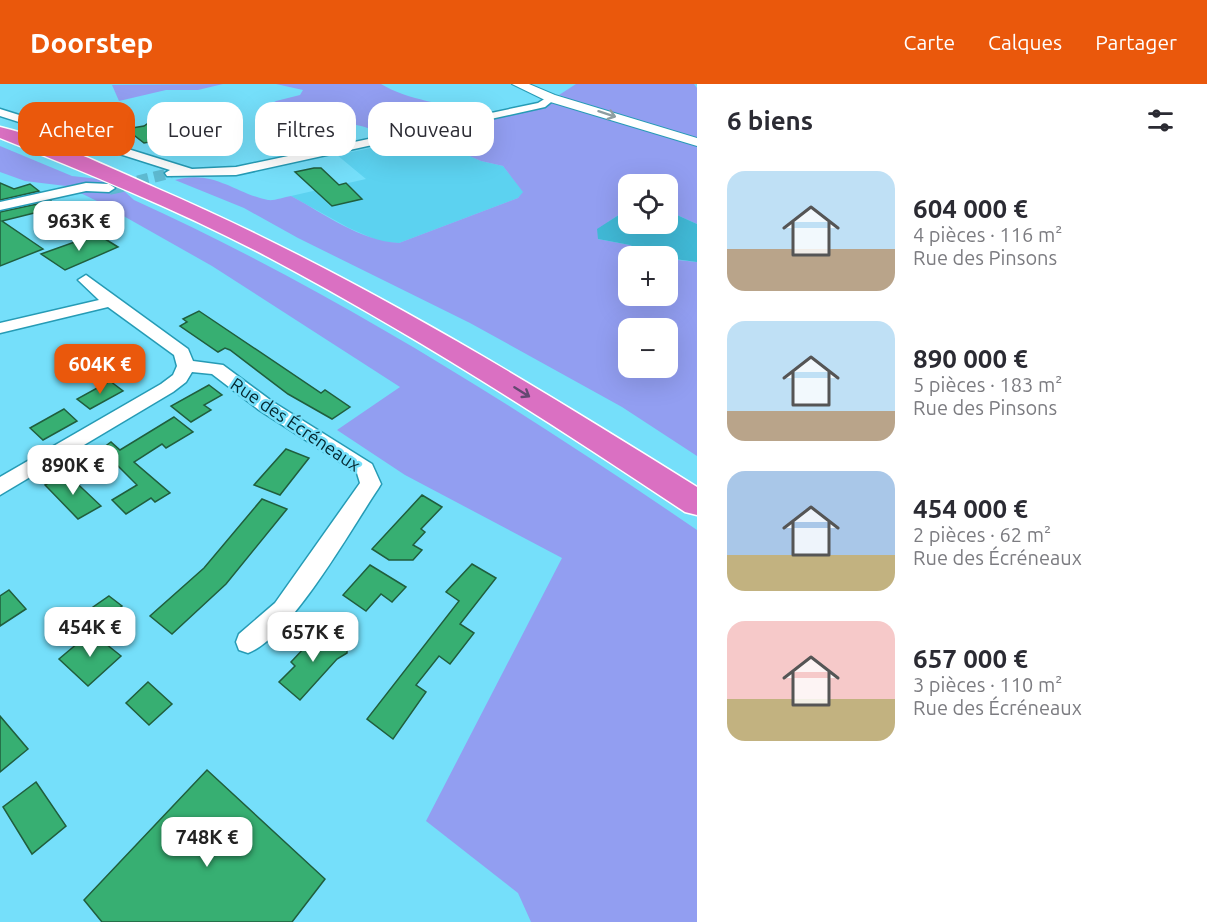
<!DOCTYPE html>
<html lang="fr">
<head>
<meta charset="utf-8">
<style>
	:root { --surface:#fff; --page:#f2f2f3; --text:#2b2b33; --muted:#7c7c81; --accent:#ea580c }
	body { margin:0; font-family:Ubuntu,sans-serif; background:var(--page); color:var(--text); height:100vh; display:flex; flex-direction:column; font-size:22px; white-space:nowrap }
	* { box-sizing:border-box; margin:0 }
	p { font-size:20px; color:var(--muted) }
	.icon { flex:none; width:33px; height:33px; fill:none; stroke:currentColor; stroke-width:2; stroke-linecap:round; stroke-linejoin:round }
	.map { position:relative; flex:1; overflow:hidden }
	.sheet { display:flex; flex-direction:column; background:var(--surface); width:510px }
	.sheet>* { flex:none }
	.guide { position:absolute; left:18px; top:18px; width:570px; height:54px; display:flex; gap:12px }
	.fabs { position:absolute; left:618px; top:90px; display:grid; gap:12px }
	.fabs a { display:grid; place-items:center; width:60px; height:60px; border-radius:12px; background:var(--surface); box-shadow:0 6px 24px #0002; font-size:30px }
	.price { position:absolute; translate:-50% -51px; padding:0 14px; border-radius:12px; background:#fff; color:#222; font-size:20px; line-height:39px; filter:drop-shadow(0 2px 3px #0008) }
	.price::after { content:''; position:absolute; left:50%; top:36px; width:18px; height:14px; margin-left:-9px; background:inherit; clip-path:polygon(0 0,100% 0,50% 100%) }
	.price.on { background:var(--accent); color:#fff }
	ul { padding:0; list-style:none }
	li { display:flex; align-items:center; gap:18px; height:150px; padding:0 30px }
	li span { display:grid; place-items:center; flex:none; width:168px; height:120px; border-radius:18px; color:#555 }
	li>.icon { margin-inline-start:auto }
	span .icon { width:72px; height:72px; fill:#fffc; stroke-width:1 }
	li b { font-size:26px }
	h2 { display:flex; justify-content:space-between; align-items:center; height:72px; padding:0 30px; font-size:26px }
	.chip { padding:0 21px; border-radius:18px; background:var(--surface); box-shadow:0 6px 24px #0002; font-size:21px; line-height:54px }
	.chip.on { background:var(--accent); color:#fff }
	header { display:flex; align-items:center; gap:36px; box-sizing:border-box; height:84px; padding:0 30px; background:var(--accent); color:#fff }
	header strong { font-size:28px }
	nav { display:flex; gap:33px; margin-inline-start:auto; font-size:21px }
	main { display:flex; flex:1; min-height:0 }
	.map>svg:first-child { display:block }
	.built { fill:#5cd2f0 }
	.green { fill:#929ef1; fill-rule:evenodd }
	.water { fill:#40b8d5 }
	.building { fill:#37af72; stroke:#205e3d; stroke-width:1.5 }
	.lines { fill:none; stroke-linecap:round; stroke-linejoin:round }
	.minor-tunnel-far1 { stroke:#5ebad1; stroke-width:11; stroke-dasharray:11 6; stroke-linecap:butt }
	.minor-tunnel { stroke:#5ebad1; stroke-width:14; stroke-dasharray:14 8; stroke-linecap:butt }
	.minor-casing { stroke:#269bb5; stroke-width:3 }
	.tertiary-casing { stroke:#269bb5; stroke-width:2 }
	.motorway-casing { stroke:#fff; stroke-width:3 }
	.minor { fill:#fff; fill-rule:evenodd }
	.tertiary { fill:#fff; fill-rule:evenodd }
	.motorway { fill:#da70c2; fill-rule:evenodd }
	.oneway { stroke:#8e9ea1 }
	.oneway2 { stroke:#644871 }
	.labels { text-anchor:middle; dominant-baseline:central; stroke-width:5; stroke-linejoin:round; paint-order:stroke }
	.street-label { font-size:18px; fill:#04272f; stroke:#75dffa }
</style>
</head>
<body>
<header>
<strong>Doorstep</strong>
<nav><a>Carte</a><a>Calques</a><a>Partager</a></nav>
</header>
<main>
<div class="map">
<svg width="697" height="838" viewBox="0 0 697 838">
	<rect width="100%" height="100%" fill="#75dffa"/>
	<!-- built -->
	<polygon class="built" points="425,53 481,77 503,82 524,108 518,114 399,159 381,158 349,144 291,112 366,95 337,71"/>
	<!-- green -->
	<g class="green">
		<polygon points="223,0 198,6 166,6 119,17 112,1"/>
		<path d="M 276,0 L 381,0 C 407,16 445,20 475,27 C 482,28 490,33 497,33 C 516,33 548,20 565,13 L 559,11 L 576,0 L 694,0 L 697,4 L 697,140 L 668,127 L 668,100 L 628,100 L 628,125 L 608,138 L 598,155 L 630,161 L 652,172 L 628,172 L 628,212 L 668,212 L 668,175 L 697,178 L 697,372 L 622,323 L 470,239 L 298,154 L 244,124 L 175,96 C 214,85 234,109 268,116 C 274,117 284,113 291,112 C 325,130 360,157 399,159 L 518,114 L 523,108 L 503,82 L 481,77 L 425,53 L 390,59 C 362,28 319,44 282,41 C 275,41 267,37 260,35 L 263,25 L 276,17 L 300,11 L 303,6 ZM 628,244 L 668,244 L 668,284 L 628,284 Z"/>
		<path d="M 0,62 L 72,92 L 99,95 L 123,106 L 134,116 C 334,207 517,323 697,446 L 697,838 L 531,838 L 518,809 L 426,737 L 562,474 L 405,391 L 337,346 L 400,303 L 212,182 L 97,117 L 66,102 L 25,97 L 0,88 Z"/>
	</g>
	<!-- water -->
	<polygon class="water" points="628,125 628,140 668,140 668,127 697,140 697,178 652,172 630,161 598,155 597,145"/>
	<!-- building -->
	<g class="building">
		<polygon points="161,30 178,53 144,59 126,45 144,42"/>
		<polygon points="314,84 321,84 339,101 346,99 362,115 332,122 295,88"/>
		<polygon points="0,99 14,105 30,100 39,107 0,116"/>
		<polygon points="51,117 58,123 2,137 43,165 0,182 0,128"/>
		<polygon points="97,150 118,163 65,186 41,170"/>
		<polygon points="199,227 321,309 325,306 350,323 332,335 288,310 230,266 225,264 218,268 180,242 187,238 183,235"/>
		<polygon points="110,297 123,307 90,325 77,315"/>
		<polygon points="209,301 222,311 204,321 211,326 191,338 171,322"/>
		<polygon points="64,325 77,337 43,356 30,344"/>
		<polygon points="174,333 193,348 166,364 162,360 134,378 170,409 155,418 151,414 126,430 112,416 137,401 114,378 104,384 92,372 111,358 120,366"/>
		<polygon points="286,365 309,374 280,411 254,401"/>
		<polygon points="66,389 101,422 78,435 45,401"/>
		<polygon points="422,411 442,423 421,445 425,448 413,461 422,466 413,476 389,476 372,465"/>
		<polygon points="262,415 287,425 226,500 172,550 150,532 204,484"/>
		<polygon points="472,480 496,494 460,540 474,549 450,580 439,572 416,601 426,608 393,655 367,635 459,517 446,508"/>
		<polygon points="370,481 406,503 392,518 381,510 366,527 343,511"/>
		<polygon points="9,506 26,525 0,542 0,512"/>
		<polygon points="109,512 122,522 97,541 83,530"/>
		<polygon points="323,544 347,561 347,569 337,575 300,616 279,598 295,582 291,578"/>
		<polygon points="91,548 121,572 88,602 59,575"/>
		<polygon points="148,598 172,620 149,641 126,619"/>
		<polygon points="0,632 28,665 0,688"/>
		<polygon points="207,686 325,795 292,838 102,838 84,816"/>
		<polygon points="36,698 66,742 32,770 3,723"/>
	</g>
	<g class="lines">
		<!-- minor-tunnel-far1 -->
		<polyline class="minor-tunnel-far1" points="121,101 171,89"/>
		<!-- minor-tunnel -->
		<polyline class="minor-tunnel" points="109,104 127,100"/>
		<!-- minor casing -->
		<g class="minor-casing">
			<g id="minor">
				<polygon points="551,11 556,14 545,23 236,91 167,92 165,89 170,86 0,32 0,25 192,85 236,83 538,19"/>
				<polygon points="86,99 109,100 115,104 109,108 86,107 0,126 0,118"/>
				<path d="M 86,191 L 188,265 L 193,277 L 223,281 L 273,318 L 372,380 L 381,400 L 378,405 C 351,445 291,553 248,569 L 239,566 L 236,558 L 239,550 L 275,519 L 360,399 L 357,389 L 259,326 L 212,290 L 192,288 L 186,298 L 173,308 L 0,411 L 0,393 L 161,300 L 173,291 L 177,282 L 174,271 L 108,223 L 0,249 L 0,239 L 99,216 L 78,196 Z"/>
			</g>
		</g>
		<!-- tertiary casing -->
		<g class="tertiary-casing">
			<polygon id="tertiary" points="512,0 529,0 555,11 697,54 697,62 547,17"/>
		</g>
		<!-- motorway casing -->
		<g class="motorway-casing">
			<path id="motorway" d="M 0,43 C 51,55 108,83 156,104 C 346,186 523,294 697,403 L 697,431 L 685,428 C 549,337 411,249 266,172 C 180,127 90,90 0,54 Z"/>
		</g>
		<!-- minor -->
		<use href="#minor" class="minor"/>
		<!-- tertiary -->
		<use href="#tertiary" class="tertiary"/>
		<!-- motorway -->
		<use href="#motorway" class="motorway"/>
	</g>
	<!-- one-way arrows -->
	<defs><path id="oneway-shaft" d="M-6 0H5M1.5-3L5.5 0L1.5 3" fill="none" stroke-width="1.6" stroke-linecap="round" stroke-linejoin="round" transform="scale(1.5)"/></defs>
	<use class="oneway" href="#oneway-shaft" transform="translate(607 30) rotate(18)"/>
	<use class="oneway2" href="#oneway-shaft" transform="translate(522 308) rotate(32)"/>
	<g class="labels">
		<!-- street labels -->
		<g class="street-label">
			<text transform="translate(296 340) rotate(34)">Rue des Écréneaux</text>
		</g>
	</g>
</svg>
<div class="fabs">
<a><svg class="icon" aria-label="locate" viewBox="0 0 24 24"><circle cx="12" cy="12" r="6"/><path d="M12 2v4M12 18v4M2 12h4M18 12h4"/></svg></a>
<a>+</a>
<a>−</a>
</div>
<b class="price" style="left:79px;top:168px">963K €</b>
<b class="price on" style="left:100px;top:311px">604K €</b>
<b class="price" style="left:73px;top:412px">890K €</b>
<b class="price" style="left:90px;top:574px">454K €</b>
<b class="price" style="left:313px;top:579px">657K €</b>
<b class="price" style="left:207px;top:784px">748K €</b>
<div class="guide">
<a class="chip on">Acheter</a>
<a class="chip">Louer</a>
<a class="chip">Filtres</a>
<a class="chip">Nouveau</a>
</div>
</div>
<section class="sheet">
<h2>6 biens<svg class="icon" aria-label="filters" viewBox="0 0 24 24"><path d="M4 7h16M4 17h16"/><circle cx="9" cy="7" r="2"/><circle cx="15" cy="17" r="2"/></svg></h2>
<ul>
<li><span style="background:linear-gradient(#bfe0f5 65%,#b9a48a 0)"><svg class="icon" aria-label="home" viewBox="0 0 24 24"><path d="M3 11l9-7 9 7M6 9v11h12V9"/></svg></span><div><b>604 000 €</b><p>4 pièces · 116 m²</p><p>Rue des Pinsons</p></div></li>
<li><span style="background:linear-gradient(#bfe0f5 75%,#b9a48a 0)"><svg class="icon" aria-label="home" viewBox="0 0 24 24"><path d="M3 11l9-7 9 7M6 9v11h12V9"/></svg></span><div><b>890 000 €</b><p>5 pièces · 183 m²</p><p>Rue des Pinsons</p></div></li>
<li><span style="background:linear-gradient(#a9c7e8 70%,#c2b280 0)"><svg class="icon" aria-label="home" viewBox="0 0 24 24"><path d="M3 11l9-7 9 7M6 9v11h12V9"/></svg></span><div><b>454 000 €</b><p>2 pièces · 62 m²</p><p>Rue des Écréneaux</p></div></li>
<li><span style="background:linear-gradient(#f6c9c9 65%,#c2b280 0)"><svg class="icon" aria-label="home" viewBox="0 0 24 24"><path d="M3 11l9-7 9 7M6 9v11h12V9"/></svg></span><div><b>657 000 €</b><p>3 pièces · 110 m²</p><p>Rue des Écréneaux</p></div></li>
</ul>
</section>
</main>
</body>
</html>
